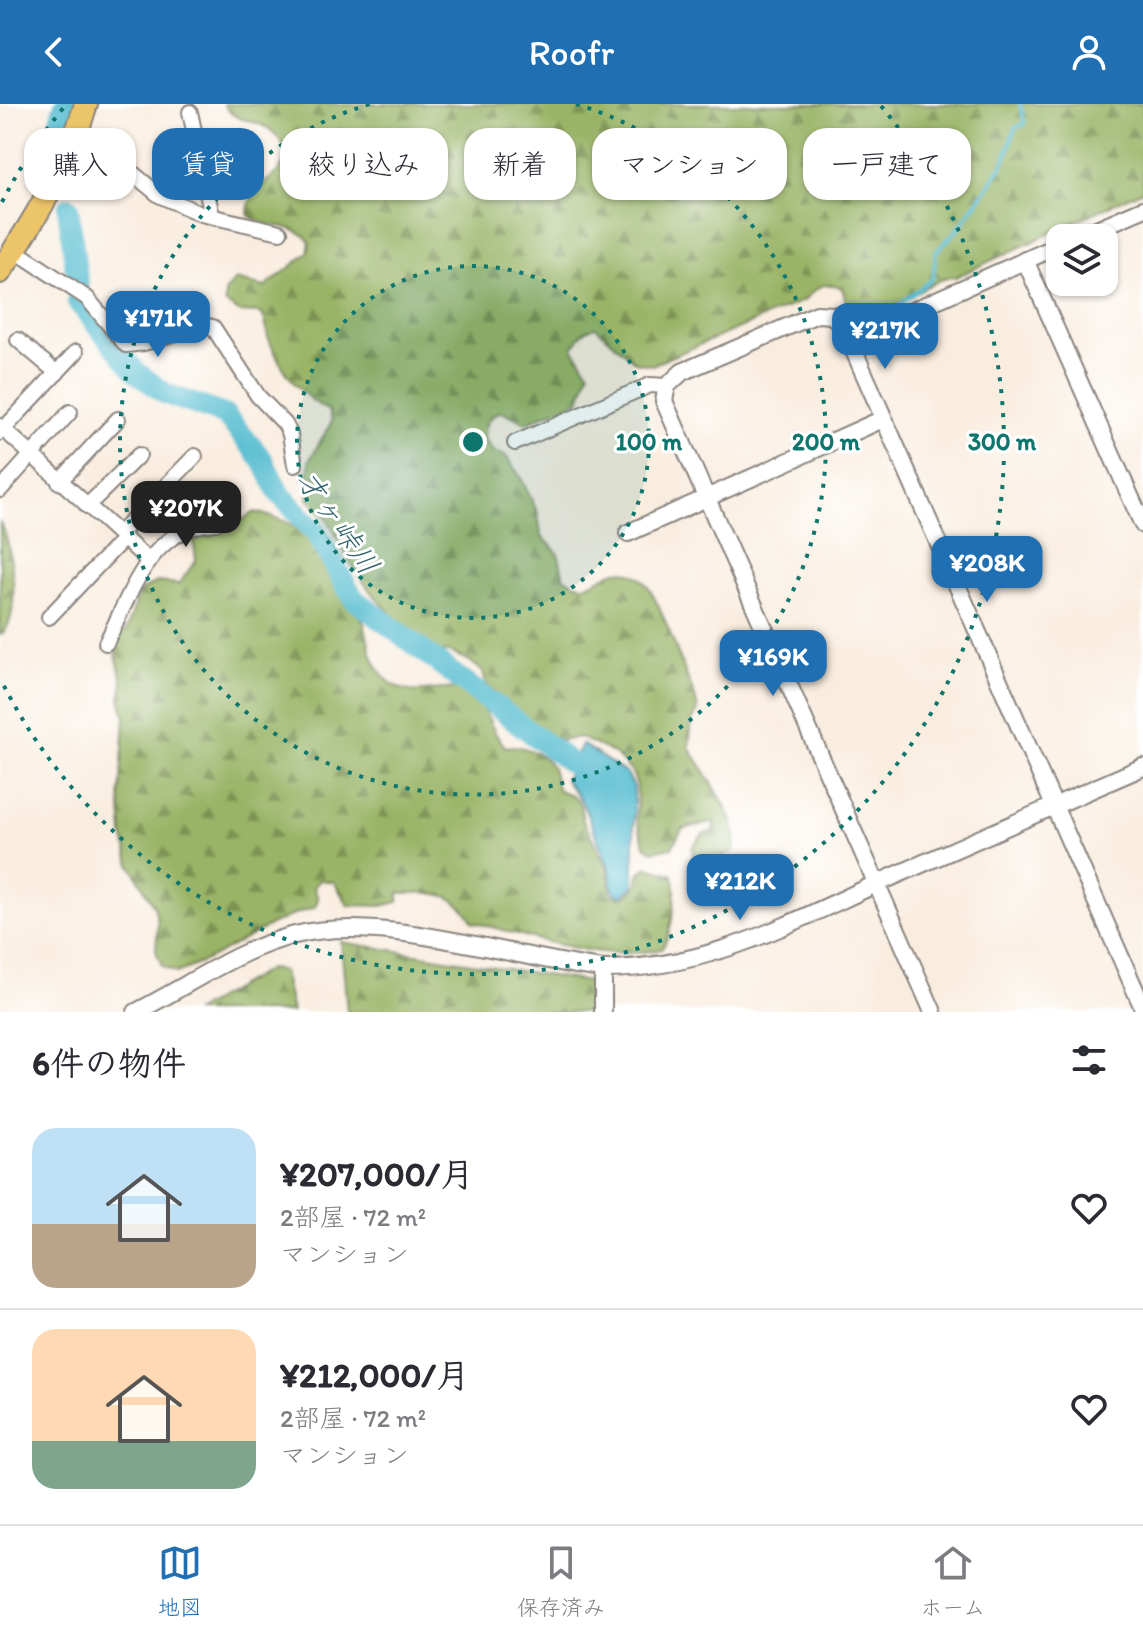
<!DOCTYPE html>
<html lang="ja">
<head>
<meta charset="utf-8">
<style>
	:root { --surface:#fff; --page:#f7f7f7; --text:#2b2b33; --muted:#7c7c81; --line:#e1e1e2; --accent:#1f6fb2 }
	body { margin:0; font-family:Itim,"Klee One",sans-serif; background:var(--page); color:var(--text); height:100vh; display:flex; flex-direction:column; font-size:30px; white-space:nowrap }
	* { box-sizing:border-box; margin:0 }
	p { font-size:26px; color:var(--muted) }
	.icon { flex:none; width:44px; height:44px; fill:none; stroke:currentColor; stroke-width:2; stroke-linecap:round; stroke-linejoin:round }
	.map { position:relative; height:908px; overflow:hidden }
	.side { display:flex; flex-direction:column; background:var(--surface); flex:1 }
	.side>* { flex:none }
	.banner { position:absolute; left:24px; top:24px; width:1096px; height:72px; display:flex; gap:16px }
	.tools { position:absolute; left:1046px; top:120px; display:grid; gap:16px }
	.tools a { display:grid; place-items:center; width:72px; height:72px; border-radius:16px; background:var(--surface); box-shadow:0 2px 6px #0004; font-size:40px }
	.price { position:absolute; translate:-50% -68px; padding:0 18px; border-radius:16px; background:var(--accent); color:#fff; font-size:26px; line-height:52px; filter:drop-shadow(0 2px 4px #0008) }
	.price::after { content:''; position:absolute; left:50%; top:48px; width:24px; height:18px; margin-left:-12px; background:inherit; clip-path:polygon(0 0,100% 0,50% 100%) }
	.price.active { background:#222; color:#fff }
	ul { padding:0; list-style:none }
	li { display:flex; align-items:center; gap:24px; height:200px; padding:0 32px }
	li+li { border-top:2px solid var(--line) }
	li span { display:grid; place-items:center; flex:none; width:224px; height:160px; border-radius:24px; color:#555 }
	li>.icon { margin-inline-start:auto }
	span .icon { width:96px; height:96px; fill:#fffc; stroke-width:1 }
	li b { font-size:34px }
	h2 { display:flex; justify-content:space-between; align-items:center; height:96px; padding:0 32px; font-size:34px }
	.pill { padding:0 28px; border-radius:24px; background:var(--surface); box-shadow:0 2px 6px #0004; font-size:28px; line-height:72px }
	.pill.active { background:var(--accent); color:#fff }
	header { display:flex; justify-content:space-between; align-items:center; height:104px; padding:0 32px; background:var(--accent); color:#fff; font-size:36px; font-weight:600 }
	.tabs { display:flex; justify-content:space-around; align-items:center; height:112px; border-top:2px solid var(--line); background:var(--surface); font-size:22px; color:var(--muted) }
	.tabs a { display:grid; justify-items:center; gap:4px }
	.tabs .active { color:var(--accent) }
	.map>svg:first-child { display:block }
	.forest { fill:url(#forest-firs); stroke:#5a6841; stroke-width:2 }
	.water { fill:#52bbcf; stroke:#376c76; stroke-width:2 }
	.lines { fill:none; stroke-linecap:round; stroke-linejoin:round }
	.stream { stroke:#52bbcf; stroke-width:4 }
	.river { stroke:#52bbcf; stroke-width:22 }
	.minor-casing { stroke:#8a847e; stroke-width:18 }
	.tertiary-casing { stroke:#8a847e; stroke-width:20 }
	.trunk-casing { stroke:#8a847e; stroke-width:26 }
	.minor { stroke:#fff; stroke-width:14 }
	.tertiary { stroke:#fff; stroke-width:16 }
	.trunk { stroke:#edc569; stroke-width:22 }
	.ring { fill:none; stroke:#0f766e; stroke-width:4; stroke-dasharray:4 8 }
	.labels { text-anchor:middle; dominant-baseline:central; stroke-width:6; stroke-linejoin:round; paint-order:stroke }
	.water-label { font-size:30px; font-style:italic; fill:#34646d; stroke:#fff }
	.centre { fill:#0f766e; stroke:#fff; stroke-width:4 }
	.ring-label { font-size:24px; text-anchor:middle; font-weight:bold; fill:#0f766e; stroke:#fff; stroke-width:6; stroke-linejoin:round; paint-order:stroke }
</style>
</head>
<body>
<header><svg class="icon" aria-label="back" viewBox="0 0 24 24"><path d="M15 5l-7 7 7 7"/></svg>Roofr<svg class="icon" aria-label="person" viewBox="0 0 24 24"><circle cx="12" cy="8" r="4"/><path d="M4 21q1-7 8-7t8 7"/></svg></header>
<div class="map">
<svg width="1143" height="908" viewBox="0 0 1143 908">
	<defs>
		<pattern id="forest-firs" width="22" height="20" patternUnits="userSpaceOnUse" patternTransform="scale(2)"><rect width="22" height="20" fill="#99b466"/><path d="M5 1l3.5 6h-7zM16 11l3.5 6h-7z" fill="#7c9253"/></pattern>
	</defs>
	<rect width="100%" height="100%" fill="#fff"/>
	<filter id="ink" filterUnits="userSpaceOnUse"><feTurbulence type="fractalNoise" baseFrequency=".0125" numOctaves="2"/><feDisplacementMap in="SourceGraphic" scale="16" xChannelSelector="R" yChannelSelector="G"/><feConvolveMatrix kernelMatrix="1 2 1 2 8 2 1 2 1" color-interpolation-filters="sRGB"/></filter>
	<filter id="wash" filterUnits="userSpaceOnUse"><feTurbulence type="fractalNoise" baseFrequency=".006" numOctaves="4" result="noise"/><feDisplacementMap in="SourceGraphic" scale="32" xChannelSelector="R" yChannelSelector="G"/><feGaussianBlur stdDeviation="1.8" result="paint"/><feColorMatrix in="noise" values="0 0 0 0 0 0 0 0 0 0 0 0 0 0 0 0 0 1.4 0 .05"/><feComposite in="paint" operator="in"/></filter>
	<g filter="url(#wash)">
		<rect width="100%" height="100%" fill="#f9eddf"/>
		<!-- forest -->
		<g class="forest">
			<path d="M 224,0 L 1143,0 L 1143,86 L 956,173 C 919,174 889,223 850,212 L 842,184 C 825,176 816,183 805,196 L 652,261 L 635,258 L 596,223 C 581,226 581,232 573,244 L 589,268 L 580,296 L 526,319 L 502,307 C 488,312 482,322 485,337 L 494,348 L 506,352 L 520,372 L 538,409 L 541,431 L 558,449 L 564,473 C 588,490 592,476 613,468 C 625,463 639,472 646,480 C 661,499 684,567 695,593 L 698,606 L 692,617 L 689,643 C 704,669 743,717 734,747 L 704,762 L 694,757 L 692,743 L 703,730 L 713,728 L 714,718 L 682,725 L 672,743 L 653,747 L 645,742 L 637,717 L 637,682 L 632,668 L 614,649 L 579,633 L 561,637 L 543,632 L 486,581 L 483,568 L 470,557 L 449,548 L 434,548 L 412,533 L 370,487 L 348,455 L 325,411 L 308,395 L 309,357 L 332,317 L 329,307 C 299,292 280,264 268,233 C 265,224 268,218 261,209 L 239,208 L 225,199 L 225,188 L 235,176 L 265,183 L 308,149 L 310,138 C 294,115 263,128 248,110 C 248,79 281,77 288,49 C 266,4 239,28 224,0 Z"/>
			<path d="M 255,408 C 325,426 314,441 345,496 C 349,505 360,509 364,519 C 369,535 369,551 379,566 C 409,610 446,569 473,592 C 489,605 490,629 506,643 C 519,640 541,648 550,660 C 555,667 554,678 558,686 L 572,691 L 580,700 L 583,717 L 608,764 L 611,790 L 623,794 L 636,784 L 640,768 L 648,763 L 672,770 C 680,786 671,830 662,845 C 599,859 533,833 473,818 C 455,786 433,788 399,789 L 398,798 L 381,802 L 348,801 L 334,778 L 320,776 L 314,783 L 318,794 L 316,803 C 265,817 225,852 176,869 L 162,862 L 156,847 L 158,818 L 154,802 L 130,760 L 123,730 L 120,690 L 125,612 L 120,595 L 123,579 L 113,539 L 116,529 L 126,527 L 140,487 L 157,478 L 179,480 L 196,456 L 193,433 L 196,425 L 226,425 Z"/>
			<path d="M 0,417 C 12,440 23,516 0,531 Z"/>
			<polygon points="341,838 589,878 589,908 347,908"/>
			<polygon points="269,865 283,867 292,908 194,908"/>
		</g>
		<!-- water -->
		<polygon class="water" points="582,640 627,670 634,683 634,783 621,792 613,787 610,765 582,698 565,676"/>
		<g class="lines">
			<!-- stream -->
			<polyline class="stream" points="901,199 933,174 936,148 958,125 992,77 1005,56 1015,24 1025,20 1020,0"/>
			<!-- river -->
			<g class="river">
				<polyline points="48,57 65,0"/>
				<polyline points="68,104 78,182"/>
				<polyline points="78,198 136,268 166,290 225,311 262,355 279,389 316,429 354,495 571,659"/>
			</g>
		</g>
	</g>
	<g filter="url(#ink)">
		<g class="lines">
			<!-- minor casing -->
			<g class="minor-casing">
				<g id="minor">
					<polyline points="190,8 212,112"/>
					<polyline points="70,45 124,62 159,91 201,110 280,128"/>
					<polyline points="14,146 87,194 126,241 144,239 203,221 213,223 258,292 285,320 290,330 295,361"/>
					<polyline points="18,236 57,269"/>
					<polyline points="0,322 149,457"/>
					<polyline points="0,329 76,248"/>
					<polyline points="515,339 650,281 667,282"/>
					<polyline points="59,378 118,315"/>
					<polyline points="0,386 70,308"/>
					<polyline points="87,402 139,351"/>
					<polyline points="119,430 195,352"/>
					<polyline points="49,513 124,434"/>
					<path d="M 106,539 C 132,488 150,422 216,419"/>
				</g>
			</g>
			<!-- tertiary casing -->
			<g class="tertiary-casing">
				<g id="tertiary">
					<polyline points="1076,134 1143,105"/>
					<polyline points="1025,156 1143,421"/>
					<polyline points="849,235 1060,141"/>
					<polyline points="628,429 883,315"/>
					<polyline points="603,865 603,908"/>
					<path d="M 136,908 C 188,882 238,845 295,831 C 383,809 511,854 603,865 C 710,865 789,819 885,776 C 971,738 1057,700 1143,663"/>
					<polyline points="933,908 664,297 667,282 682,268 817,210 832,211 844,224 1143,904"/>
				</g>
			</g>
			<!-- trunk casing -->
			<g class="trunk-casing">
				<path id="trunk" d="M 0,168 C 35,115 68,62 86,0"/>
			</g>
			<!-- minor -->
			<use href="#minor" class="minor"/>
			<!-- tertiary -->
			<use href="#tertiary" class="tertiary"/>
			<!-- trunk -->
			<use href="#trunk" class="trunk"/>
		</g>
	</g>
	<!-- distance rings -->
	<circle cx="473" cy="338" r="176" fill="#0f766e" fill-opacity=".12"/>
	<g class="ring">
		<circle cx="473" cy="338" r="176"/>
		<path d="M576 0A353 353 0 1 1 370 0"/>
		<path d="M2 98A529 529 0 0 1 65 2M881 2A529 529 0 1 1 2 578"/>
	</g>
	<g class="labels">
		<!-- water labels -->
		<g class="water-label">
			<text transform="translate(338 418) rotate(55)">才ヶ峠川</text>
		</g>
	</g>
	<circle cx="473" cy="338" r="12" class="centre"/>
	<g class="ring-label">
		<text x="649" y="346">100 m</text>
		<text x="826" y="346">200 m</text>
		<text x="1002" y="346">300 m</text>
	</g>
</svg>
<div class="tools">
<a><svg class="icon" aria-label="layers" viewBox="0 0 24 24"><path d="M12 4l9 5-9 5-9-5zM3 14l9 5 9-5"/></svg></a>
</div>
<b class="price" style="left:158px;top:255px">¥171K</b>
<b class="price" style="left:885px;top:267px">¥217K</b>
<b class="price active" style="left:186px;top:445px">¥207K</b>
<b class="price" style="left:987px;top:500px">¥208K</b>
<b class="price" style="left:773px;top:594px">¥169K</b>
<b class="price" style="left:740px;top:818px">¥212K</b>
<div class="banner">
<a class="pill">購入</a>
<a class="pill active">賃貸</a>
<a class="pill">絞り込み</a>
<a class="pill">新着</a>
<a class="pill">マンション</a>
<a class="pill">一戸建て</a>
</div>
</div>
<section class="side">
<h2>6件の物件<svg class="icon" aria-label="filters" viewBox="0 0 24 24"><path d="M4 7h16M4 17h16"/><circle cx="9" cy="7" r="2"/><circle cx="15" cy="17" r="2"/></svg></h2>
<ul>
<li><span style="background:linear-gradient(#bfe0f5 60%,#b9a48a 0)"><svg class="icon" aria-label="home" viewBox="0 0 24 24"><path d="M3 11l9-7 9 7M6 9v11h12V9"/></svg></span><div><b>¥207,000/月</b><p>2部屋 · 72 m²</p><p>マンション</p></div><svg class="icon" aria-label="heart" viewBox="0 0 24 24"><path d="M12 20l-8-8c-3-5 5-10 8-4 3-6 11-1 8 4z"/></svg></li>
<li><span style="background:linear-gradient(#ffd9b3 70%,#7fa58c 0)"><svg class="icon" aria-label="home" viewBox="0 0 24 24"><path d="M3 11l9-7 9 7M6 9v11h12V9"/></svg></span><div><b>¥212,000/月</b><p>2部屋 · 72 m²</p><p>マンション</p></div><svg class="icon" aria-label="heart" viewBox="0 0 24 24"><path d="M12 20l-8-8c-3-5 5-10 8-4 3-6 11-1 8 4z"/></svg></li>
</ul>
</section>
<nav class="tabs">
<a class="active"><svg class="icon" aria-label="map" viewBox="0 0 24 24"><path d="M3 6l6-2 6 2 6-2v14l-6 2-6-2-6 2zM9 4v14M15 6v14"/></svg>地図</a>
<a><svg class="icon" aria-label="saved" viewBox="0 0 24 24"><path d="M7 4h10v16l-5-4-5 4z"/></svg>保存済み</a>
<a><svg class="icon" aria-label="home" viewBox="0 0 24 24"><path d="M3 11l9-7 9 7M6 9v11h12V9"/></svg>ホーム</a>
</nav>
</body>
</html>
